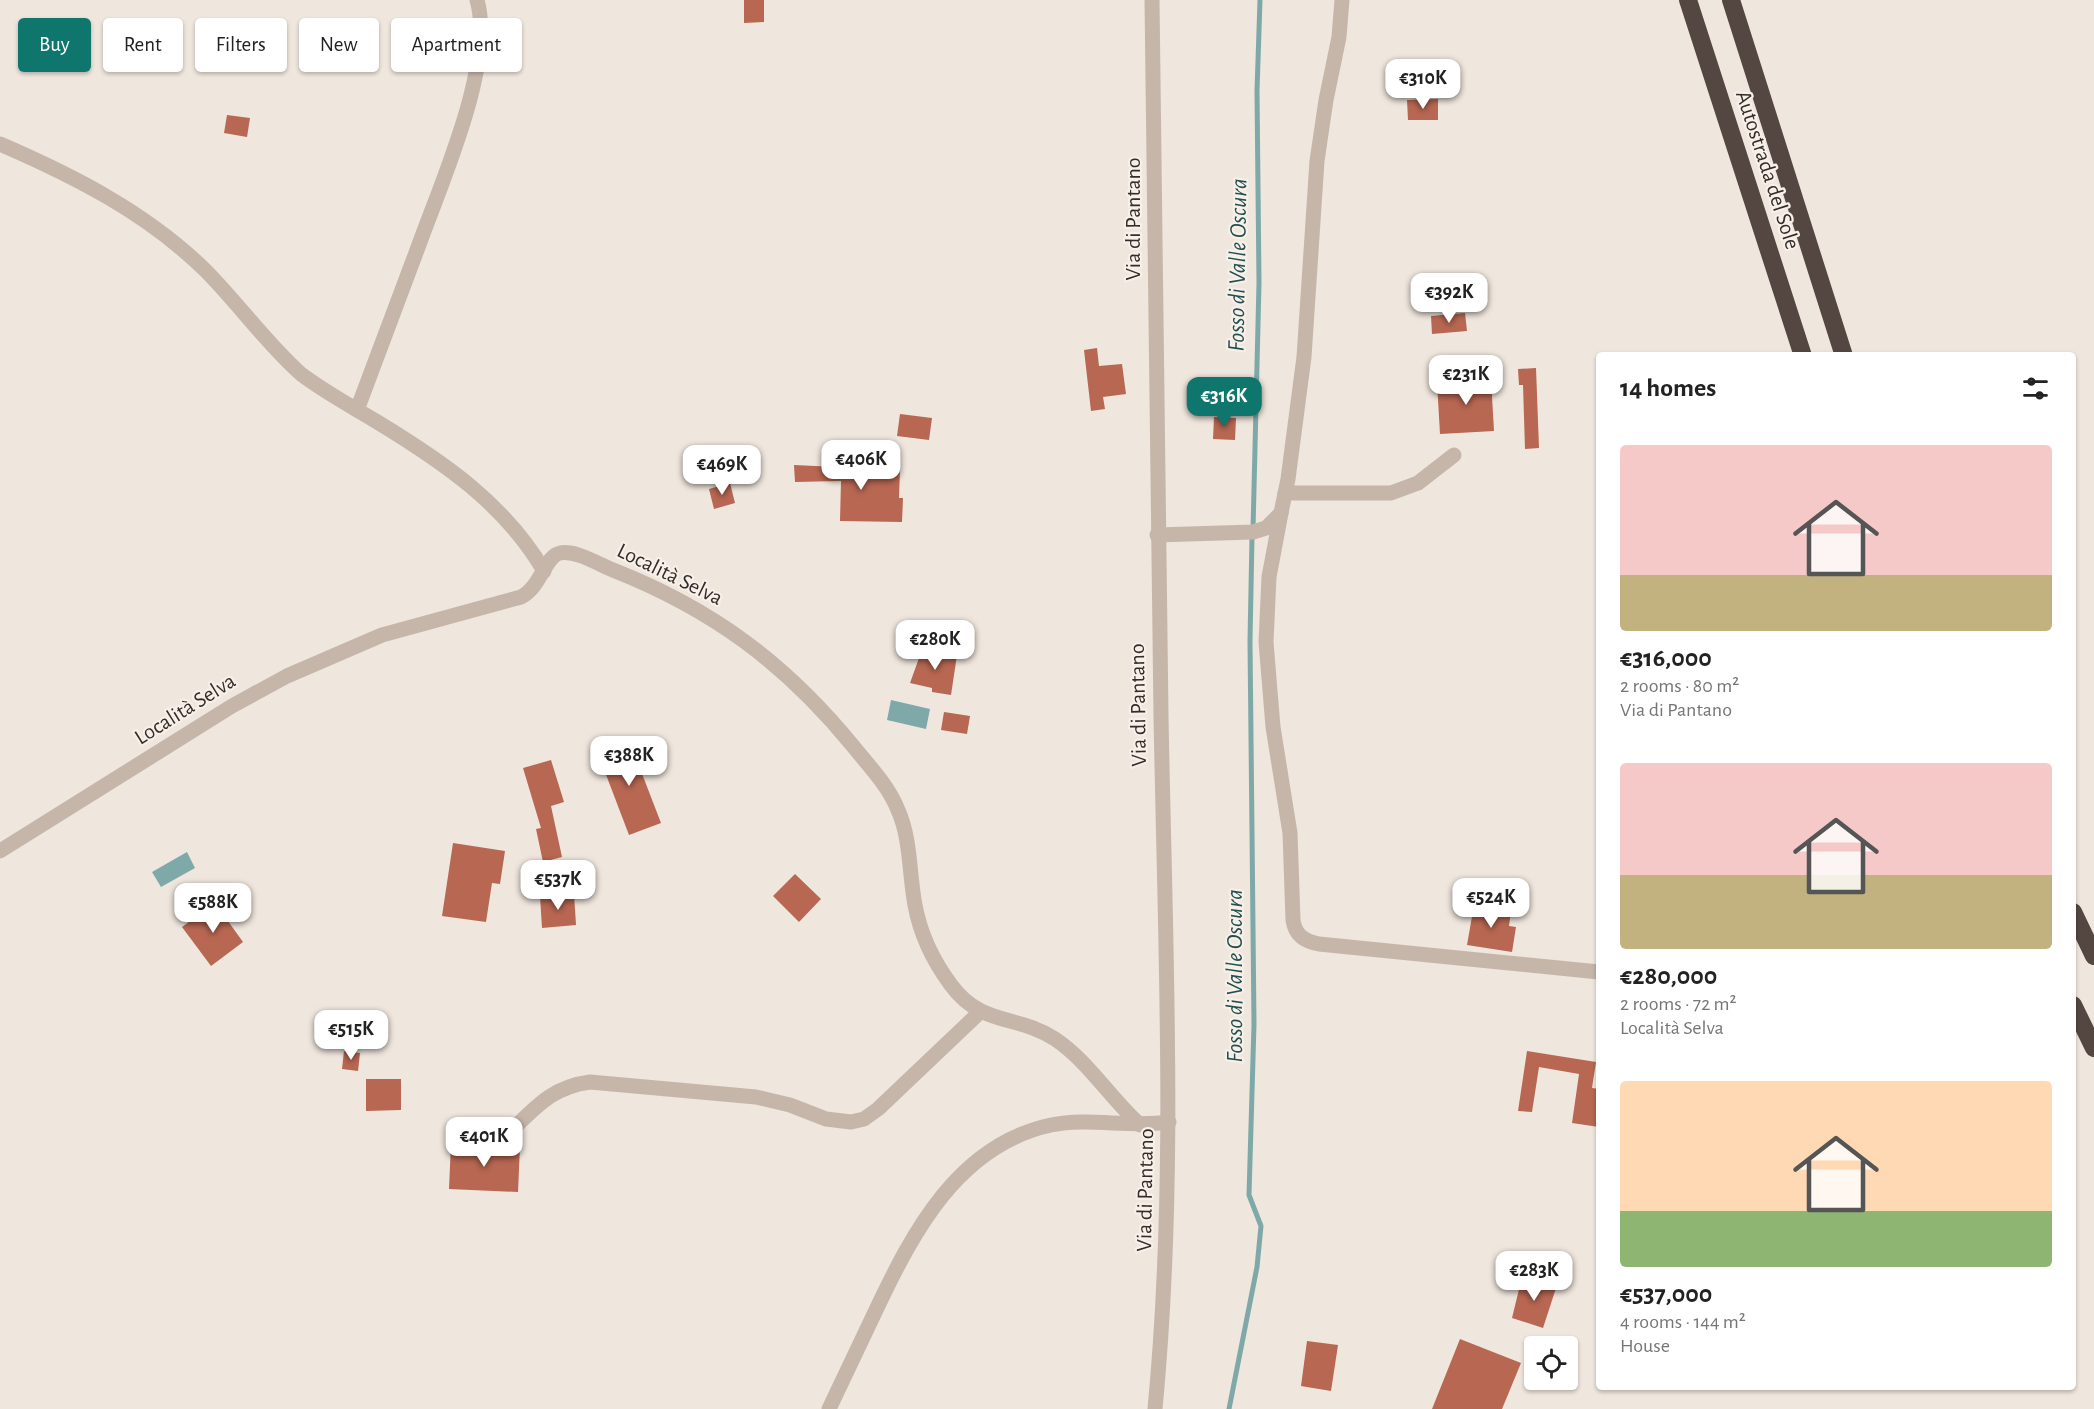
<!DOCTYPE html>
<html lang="en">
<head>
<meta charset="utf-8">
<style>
	:root { --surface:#fff; --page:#f2f2f2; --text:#222; --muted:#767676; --accent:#0f766e }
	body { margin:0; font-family:"Alegreya Sans",sans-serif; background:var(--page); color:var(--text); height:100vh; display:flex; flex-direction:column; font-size:22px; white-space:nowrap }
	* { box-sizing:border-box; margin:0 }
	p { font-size:20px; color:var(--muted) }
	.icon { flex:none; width:33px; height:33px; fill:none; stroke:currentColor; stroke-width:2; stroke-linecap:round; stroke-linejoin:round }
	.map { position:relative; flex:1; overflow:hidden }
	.sheet { position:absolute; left:1596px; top:352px; width:480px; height:1038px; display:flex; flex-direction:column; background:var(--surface); border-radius:6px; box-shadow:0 2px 4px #0004 }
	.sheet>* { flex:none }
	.hud { position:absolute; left:18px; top:18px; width:570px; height:54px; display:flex; gap:12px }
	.fabs { position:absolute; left:1524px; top:1336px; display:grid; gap:12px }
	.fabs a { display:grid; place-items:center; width:54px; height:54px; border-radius:6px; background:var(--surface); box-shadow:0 2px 4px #0004; font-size:30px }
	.price { position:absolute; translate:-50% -51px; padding:0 14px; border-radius:12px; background:#fff; color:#222; font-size:20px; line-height:39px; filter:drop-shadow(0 2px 3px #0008) }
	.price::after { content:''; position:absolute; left:50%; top:36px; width:18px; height:14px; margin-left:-9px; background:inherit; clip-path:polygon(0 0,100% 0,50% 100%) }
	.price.active { background:var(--accent); color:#fff }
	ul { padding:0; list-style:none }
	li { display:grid; align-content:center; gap:12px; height:318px; padding:0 24px }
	li span { display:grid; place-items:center; height:186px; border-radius:6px; color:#555 }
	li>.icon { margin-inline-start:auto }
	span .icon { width:108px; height:108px; fill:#fffc; stroke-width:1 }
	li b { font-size:26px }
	h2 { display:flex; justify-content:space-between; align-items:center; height:72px; padding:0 24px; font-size:26px }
	.chip { padding:0 21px; border-radius:6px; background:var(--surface); box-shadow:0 2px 4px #0004; font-size:21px; line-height:54px }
	.chip.active { background:var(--accent); color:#fff }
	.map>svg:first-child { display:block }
	.water { fill:#7fa9a9 }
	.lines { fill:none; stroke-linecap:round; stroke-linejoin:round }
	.stream { stroke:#7fa9a9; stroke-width:5 }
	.building { fill:#b86752 }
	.minor { stroke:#c6b6aa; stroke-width:15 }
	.highway { stroke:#544641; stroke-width:18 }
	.labels { text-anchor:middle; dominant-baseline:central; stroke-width:4.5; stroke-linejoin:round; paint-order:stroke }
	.street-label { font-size:22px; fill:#342c29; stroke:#f7f0e8 }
	.water-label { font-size:24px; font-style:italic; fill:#234f51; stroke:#f7f0e8 }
</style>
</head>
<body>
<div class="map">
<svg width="2094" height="1409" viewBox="0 0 2094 1409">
	<rect width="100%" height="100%" fill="#efe6dd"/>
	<!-- water -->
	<g class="water">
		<polygon points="891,700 930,709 926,729 887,720"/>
		<polygon points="187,852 195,868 161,887 152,872"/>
	</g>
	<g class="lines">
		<!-- stream -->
		<g class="stream">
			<polyline points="1253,530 1259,283 1257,91 1260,0"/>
			<polyline points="1229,1409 1257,1267 1261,1226 1249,1195 1254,1024 1250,641 1252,537"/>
		</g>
	</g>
	<!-- building -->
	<g class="building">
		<polygon points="744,0 764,0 764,22 744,23"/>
		<polygon points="1438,99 1438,120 1408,120 1407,100"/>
		<polygon points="227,115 250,118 247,137 224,133"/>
		<polygon points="1465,313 1467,331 1432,334 1431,316"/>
		<polygon points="1097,348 1099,366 1122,364 1126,394 1103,397 1105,409 1091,411 1084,350"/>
		<polygon points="1536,368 1539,448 1525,449 1523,385 1519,385 1518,369"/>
		<polygon points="1491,379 1494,431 1440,434 1437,382"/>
		<polygon points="900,414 932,418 929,440 897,436"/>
		<polygon points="1214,417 1236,418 1235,440 1213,439"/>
		<polygon points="794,465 900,470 899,498 903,498 902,522 840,521 841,481 795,482"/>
		<polygon points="730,483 735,503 714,509 709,489"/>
		<polygon points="923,647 957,655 951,695 932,692 932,688 910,683"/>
		<polygon points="944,712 970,716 967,734 941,730"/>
		<polygon points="629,740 661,823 629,835 597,751"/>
		<polygon points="551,760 564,802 551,806 562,857 543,862 536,829 541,828 523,768"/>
		<polygon points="453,843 505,851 500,884 492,883 486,922 442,916"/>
		<polygon points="795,874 821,899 799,922 773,896"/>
		<polygon points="574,894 576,925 542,928 540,896"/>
		<polygon points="215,903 243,942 211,966 182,927"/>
		<polygon points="1474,905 1511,911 1509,926 1516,927 1512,952 1467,945"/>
		<polygon points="344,1051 360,1053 358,1071 342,1069"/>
		<polygon points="1527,1051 1596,1062 1592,1088 1599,1089 1599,1127 1572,1123 1579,1074 1539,1067 1532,1112 1518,1111"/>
		<polygon points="366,1079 401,1079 401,1110 366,1111"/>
		<polygon points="451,1143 520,1146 518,1192 449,1189"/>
		<polygon points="1522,1277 1533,1281 1534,1278 1557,1285 1543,1328 1512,1318"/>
		<polygon points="1460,1339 1521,1363 1502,1409 1432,1409"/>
		<polygon points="1307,1341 1338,1345 1331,1391 1301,1386"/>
	</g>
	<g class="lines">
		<!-- minor -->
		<g class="minor">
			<path d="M 1152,0 C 1157,238 1156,477 1161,715 C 1165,947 1177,1178 1155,1409"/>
			<path d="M 0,144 C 74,176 147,213 205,270 C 238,303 266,343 301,374 C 326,393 353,407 379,423 C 443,462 505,504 544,571"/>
			<path d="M 357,410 C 378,354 399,298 420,242 C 442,181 495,63 477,0"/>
			<polyline points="1285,493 1391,493 1418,483 1454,455"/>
			<path d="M 1281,513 L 1269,577 L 1266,642 L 1273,727 L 1290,833 L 1293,920 C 1295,935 1304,941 1319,944 L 1599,972"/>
			<polyline points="1157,535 1253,532 1266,528 1281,513 1288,479 1304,357 1317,161 1326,100 1339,37 1342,0"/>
			<path d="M 0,851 L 232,706 L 287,676 L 382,635 L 521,597 C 541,587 545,556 560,553 C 576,550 598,564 613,570 C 712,609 785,663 853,746 C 869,766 888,785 898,810 C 911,839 909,874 915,905 C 920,933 934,962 951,985 C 982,1027 1017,1014 1055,1039 C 1088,1061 1110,1098 1140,1125"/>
			<path d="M 510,1132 C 536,1107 552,1087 590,1082 L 756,1097 L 790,1105 L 826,1119 L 851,1122 L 864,1119 L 878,1109 L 980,1012"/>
			<path d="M 829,1409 C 845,1376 860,1343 876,1310 C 913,1232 958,1145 1051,1125 C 1089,1117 1129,1128 1169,1122"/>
		</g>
		<!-- highway -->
		<g class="highway">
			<polyline points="1688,0 1803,356"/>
			<polyline points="1731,0 1844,356"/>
			<polyline points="2073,912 2094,956"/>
			<polyline points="2073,1005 2094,1048"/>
		</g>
	</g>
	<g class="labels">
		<!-- street labels -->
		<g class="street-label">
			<text transform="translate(1768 170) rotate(72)">Autostrada del Sole</text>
			<text transform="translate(1133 219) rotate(-90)">Via di Pantano</text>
			<text transform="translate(670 574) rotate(26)">Località Selva</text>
			<text transform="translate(1138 705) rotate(-91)">Via di Pantano</text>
			<text transform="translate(185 709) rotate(-32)">Località Selva</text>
			<text transform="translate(1145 1190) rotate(-89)">Via di Pantano</text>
		</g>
		<!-- water labels -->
		<g class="water-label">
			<text transform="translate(1238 265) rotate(-89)">Fosso di Valle Oscura</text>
			<text transform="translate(1235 976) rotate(-90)">Fosso di Valle Oscura</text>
		</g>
	</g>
</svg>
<div class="fabs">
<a><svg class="icon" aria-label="locate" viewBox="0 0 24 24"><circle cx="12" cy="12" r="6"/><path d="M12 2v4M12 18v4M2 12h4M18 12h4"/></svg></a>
</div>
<b class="price" style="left:1423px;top:110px">€310K</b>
<b class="price" style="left:1449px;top:324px">€392K</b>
<b class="price" style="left:1466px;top:406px">€231K</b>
<b class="price active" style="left:1224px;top:428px">€316K</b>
<b class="price" style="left:861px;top:491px">€406K</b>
<b class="price" style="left:722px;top:496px">€469K</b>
<b class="price" style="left:935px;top:671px">€280K</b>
<b class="price" style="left:629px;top:787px">€388K</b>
<b class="price" style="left:558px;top:911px">€537K</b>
<b class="price" style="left:1491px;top:929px">€524K</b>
<b class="price" style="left:213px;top:934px">€588K</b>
<b class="price" style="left:351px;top:1061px">€515K</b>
<b class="price" style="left:484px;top:1168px">€401K</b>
<b class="price" style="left:1534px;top:1302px">€283K</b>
<div class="hud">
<a class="chip active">Buy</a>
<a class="chip">Rent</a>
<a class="chip">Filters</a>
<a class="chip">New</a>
<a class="chip">Apartment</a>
</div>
<section class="sheet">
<h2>14 homes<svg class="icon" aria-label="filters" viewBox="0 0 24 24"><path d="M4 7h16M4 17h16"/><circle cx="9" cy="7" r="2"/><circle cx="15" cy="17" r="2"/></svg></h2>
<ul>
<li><span style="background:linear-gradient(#f6c9c9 70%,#c2b280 0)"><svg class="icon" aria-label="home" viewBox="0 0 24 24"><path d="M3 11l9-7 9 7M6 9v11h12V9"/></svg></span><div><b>€316,000</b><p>2 rooms · 80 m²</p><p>Via di Pantano</p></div></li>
<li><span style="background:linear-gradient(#f6c9c9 60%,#c2b280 0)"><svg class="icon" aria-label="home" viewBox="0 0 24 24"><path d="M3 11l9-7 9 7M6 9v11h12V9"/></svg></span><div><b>€280,000</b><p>2 rooms · 72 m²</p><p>Località Selva</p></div></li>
<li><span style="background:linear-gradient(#ffd9b3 70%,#8fb573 0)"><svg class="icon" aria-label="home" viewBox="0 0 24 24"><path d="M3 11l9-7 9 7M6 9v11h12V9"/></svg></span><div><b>€537,000</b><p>4 rooms · 144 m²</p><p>House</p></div></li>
</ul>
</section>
</div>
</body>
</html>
